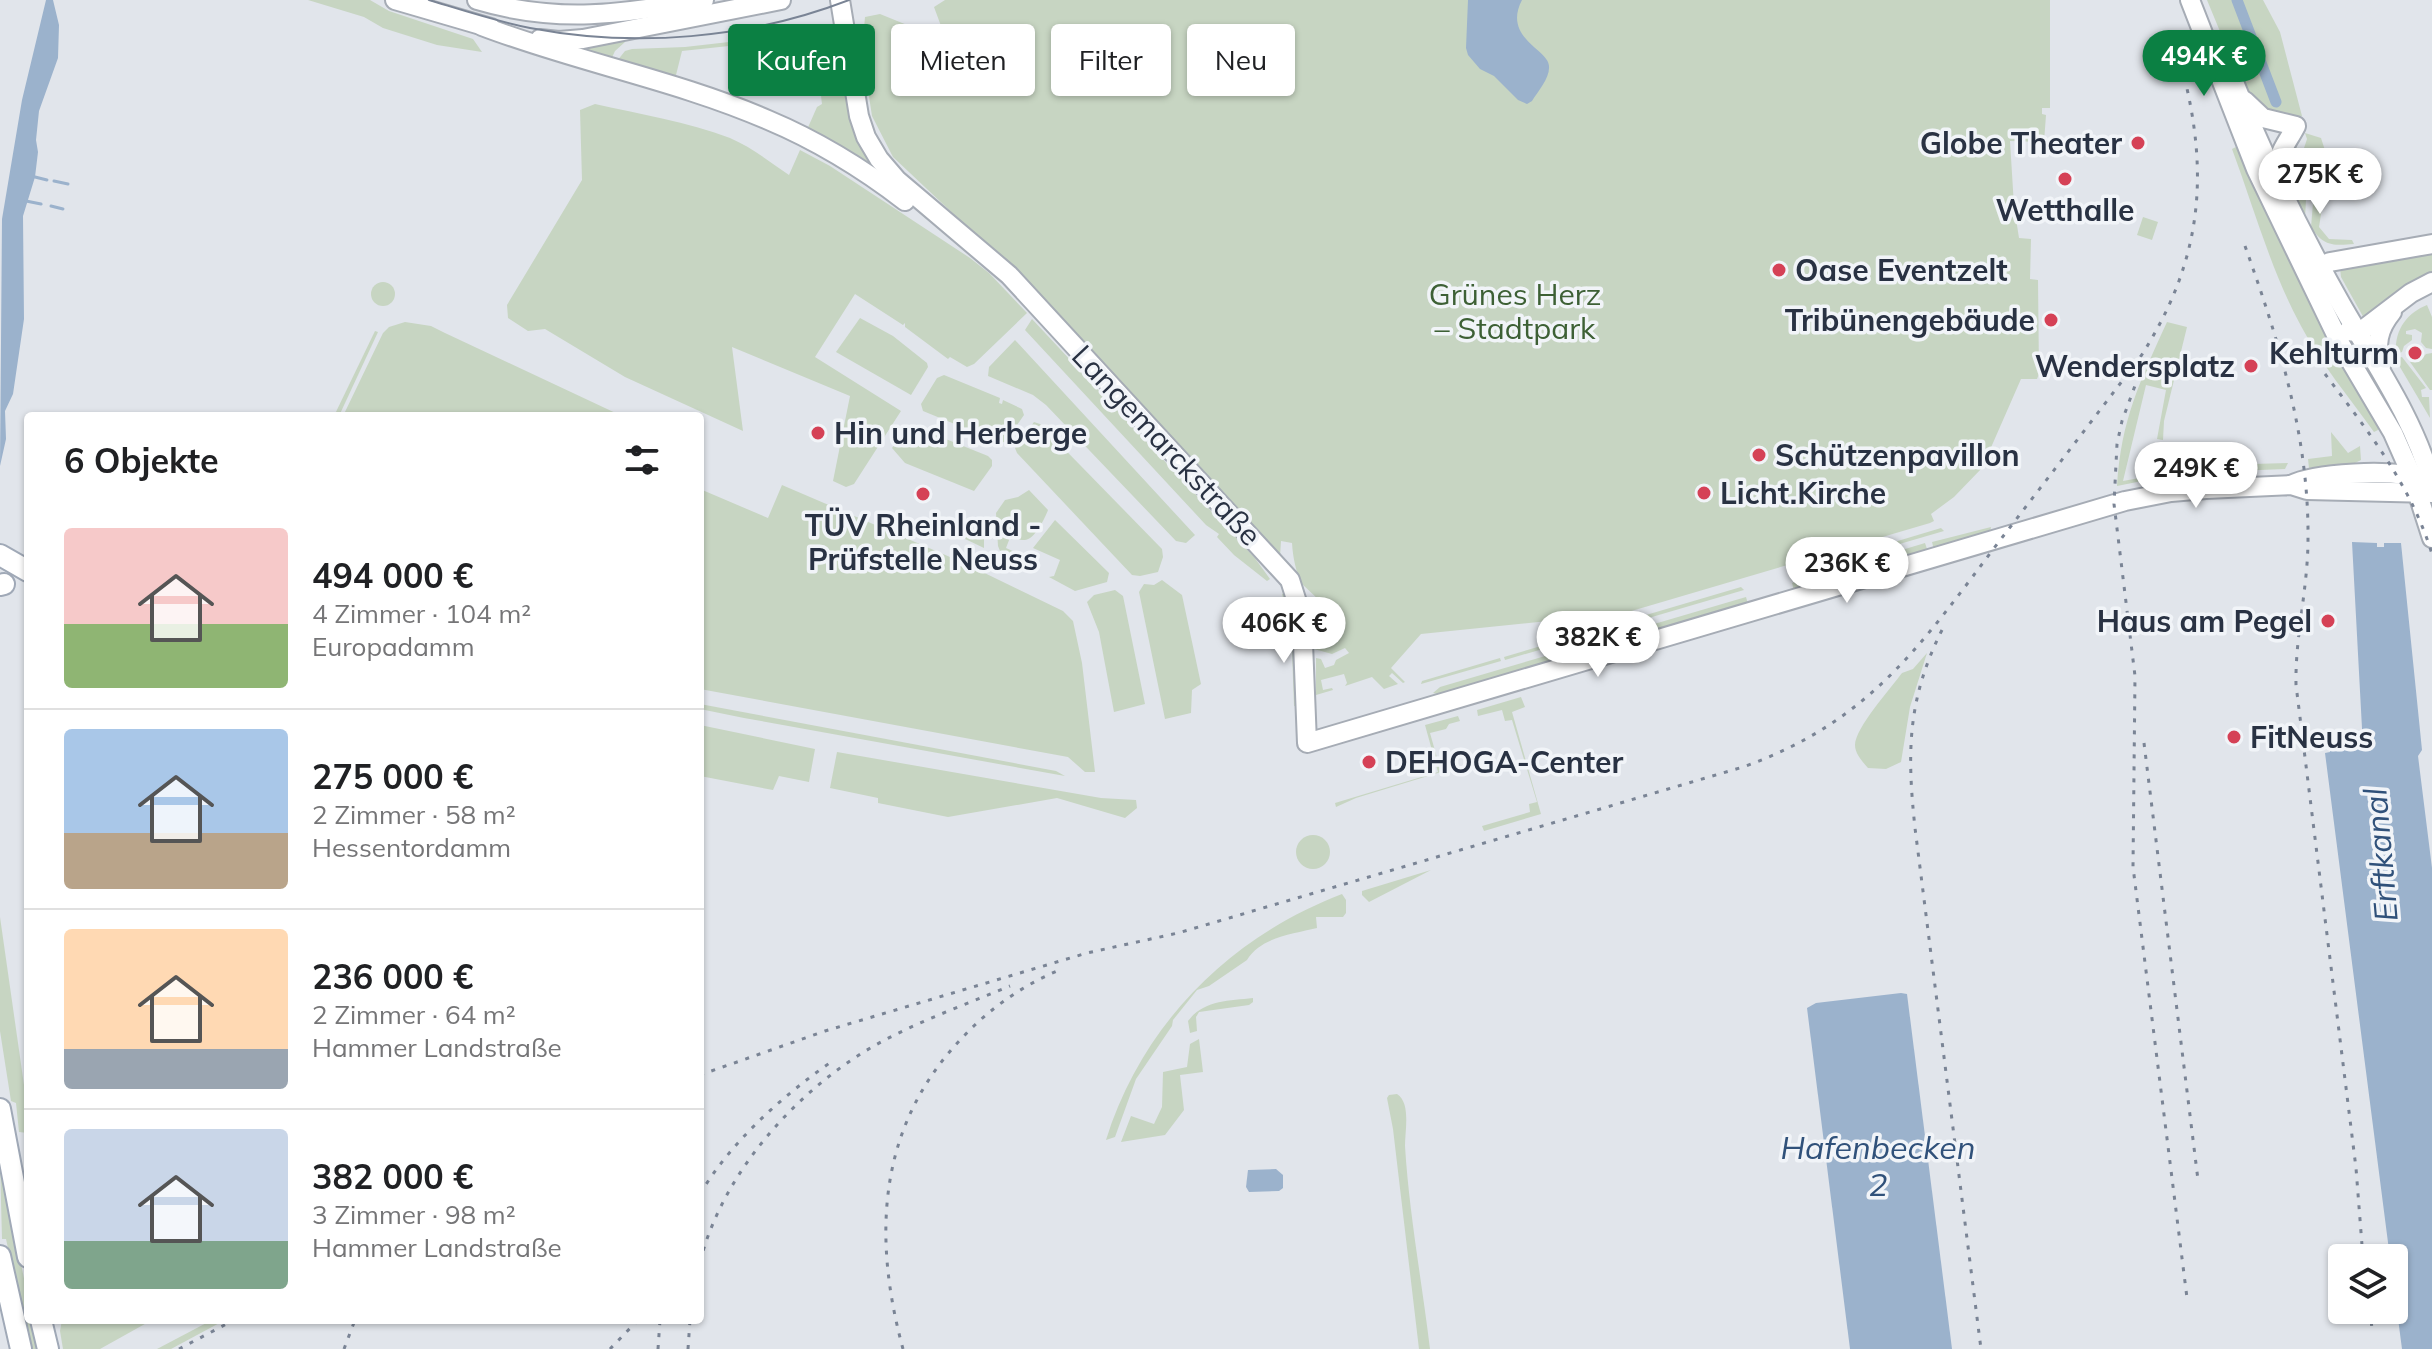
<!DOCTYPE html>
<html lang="de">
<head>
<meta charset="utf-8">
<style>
	:root { --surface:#fff; --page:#f6f6f6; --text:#202124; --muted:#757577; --line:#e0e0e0; --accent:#0b8043 }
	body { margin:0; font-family:Mulish,sans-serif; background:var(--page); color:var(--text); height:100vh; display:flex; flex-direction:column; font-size:30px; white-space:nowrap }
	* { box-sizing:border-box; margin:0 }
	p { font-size:26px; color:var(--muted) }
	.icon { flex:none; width:44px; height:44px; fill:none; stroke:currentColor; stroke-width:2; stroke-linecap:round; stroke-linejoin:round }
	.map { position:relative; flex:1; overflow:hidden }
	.sheet { position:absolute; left:24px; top:412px; width:680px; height:912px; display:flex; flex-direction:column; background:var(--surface); border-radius:8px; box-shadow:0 2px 6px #0004 }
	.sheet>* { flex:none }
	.hud { position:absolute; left:728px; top:24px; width:760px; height:72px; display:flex; gap:16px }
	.tools { position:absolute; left:2328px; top:1244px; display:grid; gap:16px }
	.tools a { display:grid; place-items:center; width:80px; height:80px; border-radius:8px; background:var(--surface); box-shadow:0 2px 6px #0004; font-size:40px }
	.price { position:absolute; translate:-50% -68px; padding:0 18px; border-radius:28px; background:#fff; color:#222; font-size:26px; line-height:52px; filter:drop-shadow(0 2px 4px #0008) }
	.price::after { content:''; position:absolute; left:50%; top:48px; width:24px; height:18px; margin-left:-12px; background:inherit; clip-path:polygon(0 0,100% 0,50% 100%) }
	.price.selected { background:var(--accent); color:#fff }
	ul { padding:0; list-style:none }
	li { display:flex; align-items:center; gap:24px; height:200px; padding:0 40px }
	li+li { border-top:2px solid var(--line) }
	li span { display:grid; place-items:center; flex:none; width:224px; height:160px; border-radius:8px; color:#555 }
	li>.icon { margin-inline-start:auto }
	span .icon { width:96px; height:96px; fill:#fffc; stroke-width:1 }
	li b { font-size:34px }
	h2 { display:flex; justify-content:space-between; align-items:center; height:96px; padding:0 40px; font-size:34px }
	.tag { padding:0 28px; border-radius:8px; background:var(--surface); box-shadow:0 2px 6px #0004; font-size:28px; line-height:72px }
	.tag.selected { background:var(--accent); color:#fff }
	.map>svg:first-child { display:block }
	.green { fill:#c7d5c2 }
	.water { fill:#9bb2cc }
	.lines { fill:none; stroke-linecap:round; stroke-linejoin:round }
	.stream { stroke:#9bb2cc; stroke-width:3 }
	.canal { stroke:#9bb2cc; stroke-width:11 }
	.secondary-casing { stroke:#a6acb5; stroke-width:22 }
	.primary-casing { stroke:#a0a9b7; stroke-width:24 }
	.secondary { stroke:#fff; stroke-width:18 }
	.primary { stroke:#fff; stroke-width:20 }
	.tram { stroke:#7a8495; stroke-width:2 }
	.rail { stroke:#7a8495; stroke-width:3; stroke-dasharray:4 8; stroke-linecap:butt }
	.poi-dot { fill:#d54156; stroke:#f1f4f8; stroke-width:3 }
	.labels { text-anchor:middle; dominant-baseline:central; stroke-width:7; stroke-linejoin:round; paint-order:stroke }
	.poi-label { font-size:30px; font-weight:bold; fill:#293243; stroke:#f1f4f8; text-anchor:start }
	.park-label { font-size:30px; fill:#3d6035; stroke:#f1f4f8 }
	.street-label { font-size:30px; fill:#293243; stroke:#f1f4f8 }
	.water-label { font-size:32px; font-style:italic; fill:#30517a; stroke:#f1f4f8 }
</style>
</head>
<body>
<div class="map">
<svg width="2432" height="1349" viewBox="0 0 2432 1349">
	<rect width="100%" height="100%" fill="#e1e5eb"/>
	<!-- green -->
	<g class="green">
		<polygon points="308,0 370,0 389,11 473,39 482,52 437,45 383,28 364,17"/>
		<path d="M 945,0 L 2050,0 L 2050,108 L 2042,108 L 2042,114 L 2046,115 L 2044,142 L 2010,141 L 2014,206 L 2019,238 L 2031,239 L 2030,279 L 2038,280 L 2039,374 L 2037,379 L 2021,379 L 1982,468 L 1954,497 L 1931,514 L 1934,521 L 1930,523 L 1567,630 L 1558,620 L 1421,634 L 1391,668 L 1405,682 L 1403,683 L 1392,673 L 1389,676 L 1398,684 L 1384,689 L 1372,677 L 1345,686 L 1347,683 L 1344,674 L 1321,680 L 1323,690 L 1332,688 L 1333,690 L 1316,695 L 1316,658 L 1321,659 L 1325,668 L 1334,665 L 1336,660 L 1349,653 L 1345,648 L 1332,654 L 1314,649 L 1312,619 L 1308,600 L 1335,628 L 1342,622 L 1300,582 C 1296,569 1293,559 1292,543 L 1281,541 L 1280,557 L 1015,272 L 893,157 L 872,116 L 862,51 L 865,17 L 880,14 L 912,27 L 915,49 L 923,49 L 922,41 L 944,34 L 934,7 Z"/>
		<polygon points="2207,0 2233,0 2273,103 2279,101 2241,0 2263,0 2280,32 2302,116 2273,116 2245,92"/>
		<polygon points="615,40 625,42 615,51 609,64 550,44"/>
		<path d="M 834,41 C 843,84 847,128 874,165 L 871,168 L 806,132 L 817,107 L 822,104 C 820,84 817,60 827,43 Z"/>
		<polygon points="729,42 729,46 682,51 674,83 617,61 625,51 632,49 685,47"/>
		<path d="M 595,104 C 640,114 687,122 730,138 C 751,147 770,162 789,175 L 800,150 L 830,166 L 970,258 L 989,273 L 1027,313 L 974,364 L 967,367 L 950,357 L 948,359 L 905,327 L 905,323 L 903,325 L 855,294 L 815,357 L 901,411 L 854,484 L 846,487 L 833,481 L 850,396 L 732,347 L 743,431 L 625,377 L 545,329 L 528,331 L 508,318 L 507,305 L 582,180 L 580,110 Z"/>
		<path d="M 2305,133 L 2321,138 L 2333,175 L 2333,186 L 2324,183 L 2315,204 L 2322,208 L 2319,227 L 2329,239 L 2352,240 L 2354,244 C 2333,246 2323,246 2311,227 L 2313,203 L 2299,163 L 2307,139 Z"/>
		<path d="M 2298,138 L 2294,167 L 2306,200 L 2305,218 L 2302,220 C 2294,185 2273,173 2298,138 Z"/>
		<path d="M 2236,147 L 2346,368 L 2344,369 L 2379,426 L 2378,430 L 2374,432 C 2349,397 2321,364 2301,326 C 2271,271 2254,208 2232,149 Z"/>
		<polygon points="2143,217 2158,222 2152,240 2137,235"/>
		<polygon points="2432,249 2432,278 2365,320 2341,277 2340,268"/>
		<circle cx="383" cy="294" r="12"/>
		<path d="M 2427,305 L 2432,317 L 2432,349 L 2426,348 L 2421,342 L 2422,333 L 2415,329 L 2406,331 L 2406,334 L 2412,335 L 2412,340 L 2404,346 L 2402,352 L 2396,354 C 2394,328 2409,312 2427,305 Z"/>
		<polygon points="860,318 893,336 927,363 928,367 911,395 836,352"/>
		<polygon points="1032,319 1254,557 1270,579 1267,581 1234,555 1217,537 1219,534 1206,525 1025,330"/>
		<polygon points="405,322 431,326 445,333 622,416 343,416 383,333 389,327"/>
		<path d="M 2167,322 L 2187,327 L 2164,421 L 2163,440 L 2157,439 L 2166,390 L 2146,385 L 2123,481 L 2172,472 L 2172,475 L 2117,486 C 2121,420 2140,381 2167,322 Z"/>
		<polygon points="375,331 378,332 339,416 334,416"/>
		<polygon points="1015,340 1195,535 1186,543 1176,541 1046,405 1033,395 988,376 989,367"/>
		<polygon points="2432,353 2432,390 2430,390 2410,362 2419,362 2426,354"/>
		<polygon points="2402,357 2426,388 2421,390 2422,397 2429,397 2430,418 2397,362 2397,358"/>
		<polygon points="944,375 1000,398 999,403 1002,404 1003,400 1022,409 1024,415 1006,441 1001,443 923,411 921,404 937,378"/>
		<polygon points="1034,422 1040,424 1162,549 1163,557 1158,572 1140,576 1132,575 1017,453 1015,448"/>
		<polygon points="911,425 988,456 992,460 992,466 974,491 905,463 892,448 906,428"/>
		<polygon points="2331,432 2348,453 2360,446 2361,460 2355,463 2309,468 2308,459 2332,456"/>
		<polygon points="2288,463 2285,469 2185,473 2182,468 2182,466"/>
		<polygon points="782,485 964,563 1063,611 1073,621 1082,663 1095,772 1085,772 1068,757 700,689 700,489 768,518"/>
		<path d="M 1029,490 L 1048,510 C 1045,518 1034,541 1024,540 C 1019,540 1015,537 1011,535 L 1006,548 L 1037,562 L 1034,570 L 1002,556 L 998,546 L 996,513 L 1005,500 L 1018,497 Z"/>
		<polygon points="1055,520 1109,573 1107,582 1075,591 1049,577 1054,576 1060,560 1033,548"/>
		<polygon points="1991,527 1990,533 1934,550 1932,542"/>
		<polygon points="963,528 984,537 984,548 961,537 960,532"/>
		<polygon points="1941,528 1944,531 1790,576 1791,573"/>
		<polygon points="1925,543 1928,552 1794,591 1792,583"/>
		<polygon points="1162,580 1182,595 1201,684 1192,690 1191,713 1165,719 1139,592 1144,584 1154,585"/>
		<polygon points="1741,587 1744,590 1505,660 1504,657"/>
		<polygon points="1115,590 1123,596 1145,704 1114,712 1099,632 1087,602 1094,595"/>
		<polygon points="1286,593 1294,624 1298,706 1294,706 1291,626 1282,594"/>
		<polygon points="1746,597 1748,604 1442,695 1433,693 1440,687"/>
		<path d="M 1927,653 L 1910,707 L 1901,762 L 1886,769 L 1868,768 C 1863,762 1855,754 1855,745 C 1855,728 1891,688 1902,673 L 1913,669 Z"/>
		<polygon points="1500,658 1501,661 1421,684 1422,681"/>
		<polygon points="1521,697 1525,707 1512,712 1541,814 1484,831 1482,826 1530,812 1529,804 1537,802 1512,720 1505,721 1502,710 1478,716 1477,710"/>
		<polygon points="700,704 1056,771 1065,776 744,718 700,709"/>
		<polygon points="1458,716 1460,721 1449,724 1446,729 1430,733 1441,772 1356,798 1336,807 1335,803 1438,772 1425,725"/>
		<polygon points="700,725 815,749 809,782 779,776 773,790 700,776"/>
		<polygon points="837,752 1101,798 1136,800 1137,808 1125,818 1057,798 948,817 878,803 878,798 830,788"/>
		<circle cx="1313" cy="852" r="17"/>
		<polygon points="1431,870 1369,902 1362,895 1362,891"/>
		<path d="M 1342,894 L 1346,900 L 1346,913 L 1343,917 L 1316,917 L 1317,928 C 1293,934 1261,937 1247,960 L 1209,986 L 1197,990 L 1173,1020 L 1172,1026 L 1136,1079 L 1115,1137 L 1106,1140 C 1142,1024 1230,937 1342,894 Z"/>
		<polygon points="0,917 28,1113 28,1133 19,1132 16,1103 11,1101 0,1031"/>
		<path d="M 1253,998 L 1253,1002 L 1249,1005 L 1199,1012 L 1196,1017 L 1197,1031 L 1190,1033 L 1188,1021 C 1204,1000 1228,1001 1253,998 Z"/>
		<polygon points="1199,1039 1203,1072 1180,1075 1184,1110 1165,1135 1121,1142 1131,1116 1154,1124 1162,1107 1163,1072 1187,1067 1190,1044"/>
		<path d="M 1397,1094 C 1411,1103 1405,1130 1405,1146 C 1409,1212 1422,1283 1430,1349 L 1419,1349 L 1393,1129 L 1387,1098 L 1389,1095 Z"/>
		<polygon points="0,1162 28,1298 28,1320 32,1320 38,1349 30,1349 6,1239 2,1239"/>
		<polygon points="62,1320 152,1320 100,1349 63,1349 60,1331"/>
		<polygon points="212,1320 225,1320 171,1349 157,1349"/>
	</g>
	<!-- water -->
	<g class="water">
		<polygon points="46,0 53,0 59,25 58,58 39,111 36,140 38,152 35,177 23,216 24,319 13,394 5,411 6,439 0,466 2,219 22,100"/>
		<path d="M 1468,0 L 1522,0 C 1502,38 1549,50 1549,66 C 1550,78 1538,91 1532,101 L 1527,104 L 1518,100 L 1494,76 L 1480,69 L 1468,55 L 1466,48 Z"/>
		<polygon points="2352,542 2377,543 2377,547 2384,547 2384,543 2401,543 2422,750 2418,756 2432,868 2432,1349 2402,1349 2394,1288 2394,1258 2390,1258 2325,753 2330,752 2330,748 2363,747"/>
		<polygon points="1901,993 1907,994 1952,1349 1850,1349 1807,1008 1816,1003"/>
		<polygon points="1276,1169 1283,1175 1283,1188 1279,1191 1249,1192 1246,1187 1248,1170"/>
	</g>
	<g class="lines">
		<!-- stream -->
		<g class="stream">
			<polyline points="35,177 47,180"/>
			<polyline points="54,181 68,184"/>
			<polyline points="26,201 41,204"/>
			<polyline points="51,206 63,209"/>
		</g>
		<!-- canal -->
		<polyline class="canal" points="2237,0 2276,102"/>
		<!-- secondary casing -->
		<g class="secondary-casing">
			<g id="secondary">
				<polyline points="395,0 491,28"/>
				<path d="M 477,0 C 557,24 624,14 704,0"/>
				<polyline points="840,0 859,116 866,137 879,159 897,180 1009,275 1290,580 1302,618 1307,743 2125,501 2171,492 2206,489 2291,485 2307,490 2432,493"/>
				<polyline points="2190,0 2256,169 2341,345 2393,433 2412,476 2432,538"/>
				<path d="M 482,26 C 576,62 676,80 768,120 C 818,141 862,168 905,201"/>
				<polyline points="540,39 559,41 583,39 781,0"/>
				<path d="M 2234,82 C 2264,158 2301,233 2341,304 C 2374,362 2414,418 2432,484"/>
				<path d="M 2245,101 L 2263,118 L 2296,126 C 2287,144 2274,155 2280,176"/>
				<polyline points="2315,275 2321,266 2330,262 2432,244"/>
				<polyline points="2348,331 2357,332 2365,328 2411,293 2432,282"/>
				<path d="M 2381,366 C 2375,345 2378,329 2392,312"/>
				<path d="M 2291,485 C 2313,473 2395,468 2418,479"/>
			</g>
		</g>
		<!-- primary casing -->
		<g class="primary-casing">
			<g id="primary">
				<polyline points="0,555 28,571"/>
				<polyline points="0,585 4,584"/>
				<polyline points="0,1109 28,1257"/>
				<polyline points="0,1256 21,1349"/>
				<polyline points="41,1320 48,1349"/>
			</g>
		</g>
		<!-- secondary -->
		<use href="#secondary" class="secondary"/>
		<!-- primary -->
		<use href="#primary" class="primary"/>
		<!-- tram -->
		<path class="tram" d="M 429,0 C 462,10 495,21 530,28 C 635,48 748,39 849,0"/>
		<!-- rail -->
		<g class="rail">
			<path d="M 2245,246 C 2279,341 2309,437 2308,539 C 2308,588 2295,636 2296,685 L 2356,1168 L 2363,1258"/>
			<polyline points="2143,364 2122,421 2117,444 2114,504 2135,676 2133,867 2187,1298"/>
			<path d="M 2325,374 C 2368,431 2411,485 2432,554"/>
			<path d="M 1942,630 C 1907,700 1907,753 1915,828 L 1981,1349"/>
			<polyline points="2144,743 2198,1180"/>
			<path d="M 700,1075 L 825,1031 L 1087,953 L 1178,933 L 1743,767 C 1872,721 1922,643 2001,539 C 2048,478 2095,417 2141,356 C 2202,261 2210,175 2182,68"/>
			<path d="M 700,1194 C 731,1142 781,1097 831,1062"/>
			<path d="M 700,1262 C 723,1171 800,1086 881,1042 C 922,1020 967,1004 1010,986"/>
			<polyline points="2370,1310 2372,1329"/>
			<polyline points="179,1349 234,1320"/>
			<polyline points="344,1349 355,1320"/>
			<polyline points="610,1349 638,1320"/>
			<polyline points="658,1349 660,1320"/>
			<polyline points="688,1349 690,1320"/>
			<path d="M 903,1349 C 872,1235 878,1125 963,1037 C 989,1009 1022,986 1057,971"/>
		</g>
	</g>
	<!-- markers -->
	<g class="poi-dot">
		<circle cx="2138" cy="143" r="8"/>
		<circle cx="2065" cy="179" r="8"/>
		<circle cx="1779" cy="270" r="8"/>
		<circle cx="2051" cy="320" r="8"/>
		<circle cx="2415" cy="353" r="8"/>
		<circle cx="2251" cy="366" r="8"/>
		<circle cx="818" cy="433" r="8"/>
		<circle cx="1759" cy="455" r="8"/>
		<circle cx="1704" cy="493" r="8"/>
		<circle cx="923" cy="494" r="8"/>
		<circle cx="2328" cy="621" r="8"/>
		<circle cx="2234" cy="737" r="8"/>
		<circle cx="1369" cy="762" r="8"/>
	</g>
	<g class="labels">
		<!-- poi labels -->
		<g class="poi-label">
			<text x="2122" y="143" text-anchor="end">Globe Theater</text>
			<text x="2065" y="210" text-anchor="middle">Wetthalle</text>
			<text x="1795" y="270">Oase Eventzelt</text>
			<text x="2035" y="320" text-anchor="end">Tribünengebäude</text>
			<text x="2399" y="353" text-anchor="end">Kehlturm</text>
			<text x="2235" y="366" text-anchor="end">Wendersplatz</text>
			<text x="834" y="433">Hin und Herberge</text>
			<text x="1775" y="455">Schützenpavillon</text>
			<text x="1720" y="493">Licht.Kirche</text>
			<text x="923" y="525" text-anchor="middle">TÜV Rheinland -<tspan x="923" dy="34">Prüfstelle Neuss</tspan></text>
			<text x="2312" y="621" text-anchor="end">Haus am Pegel</text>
			<text x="2250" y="737">FitNeuss</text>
			<text x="1385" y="762">DEHOGA-Center</text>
		</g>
		<!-- park labels -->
		<g class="park-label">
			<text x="1515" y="294">Grünes Herz<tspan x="1515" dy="34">– Stadtpark</tspan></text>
		</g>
		<!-- street labels -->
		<g class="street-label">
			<text transform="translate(1167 445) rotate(47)">Langemarckstraße</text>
		</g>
		<!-- water labels -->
		<g class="water-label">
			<text transform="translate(2380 855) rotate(-95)">Erftkanal</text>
			<text x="1878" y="1147">Hafenbecken<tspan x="1878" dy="37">2</tspan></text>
		</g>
	</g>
</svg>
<div class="tools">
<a><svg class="icon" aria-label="layers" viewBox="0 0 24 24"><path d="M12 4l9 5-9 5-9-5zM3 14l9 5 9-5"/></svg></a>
</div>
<b class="price selected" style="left:2204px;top:98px">494K €</b>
<b class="price" style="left:2320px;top:216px">275K €</b>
<b class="price" style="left:2196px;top:510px">249K €</b>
<b class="price" style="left:1847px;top:605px">236K €</b>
<b class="price" style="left:1284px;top:665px">406K €</b>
<b class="price" style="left:1598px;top:679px">382K €</b>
<div class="hud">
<a class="tag selected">Kaufen</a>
<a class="tag">Mieten</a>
<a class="tag">Filter</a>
<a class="tag">Neu</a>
</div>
<section class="sheet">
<h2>6 Objekte<svg class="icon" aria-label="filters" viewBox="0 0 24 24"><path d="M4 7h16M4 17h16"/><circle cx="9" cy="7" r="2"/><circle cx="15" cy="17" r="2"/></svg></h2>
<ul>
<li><span style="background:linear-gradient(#f6c9c9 60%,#8fb573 0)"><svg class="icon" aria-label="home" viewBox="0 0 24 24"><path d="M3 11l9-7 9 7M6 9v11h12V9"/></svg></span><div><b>494 000 €</b><p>4 Zimmer · 104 m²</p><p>Europadamm</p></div></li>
<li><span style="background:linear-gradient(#a9c7e8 65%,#b9a48a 0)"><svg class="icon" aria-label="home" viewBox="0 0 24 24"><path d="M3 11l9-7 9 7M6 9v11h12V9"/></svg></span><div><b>275 000 €</b><p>2 Zimmer · 58 m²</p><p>Hessentordamm</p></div></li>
<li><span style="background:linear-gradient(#ffd9b3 75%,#9aa5b1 0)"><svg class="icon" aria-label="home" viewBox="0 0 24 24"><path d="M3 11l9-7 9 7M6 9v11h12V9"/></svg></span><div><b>236 000 €</b><p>2 Zimmer · 64 m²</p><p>Hammer Landstraße</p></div></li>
<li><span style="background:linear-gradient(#c9d6e8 70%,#7fa58c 0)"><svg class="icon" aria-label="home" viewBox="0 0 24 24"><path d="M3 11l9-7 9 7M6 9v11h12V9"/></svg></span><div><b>382 000 €</b><p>3 Zimmer · 98 m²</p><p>Hammer Landstraße</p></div></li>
</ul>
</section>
</div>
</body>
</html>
